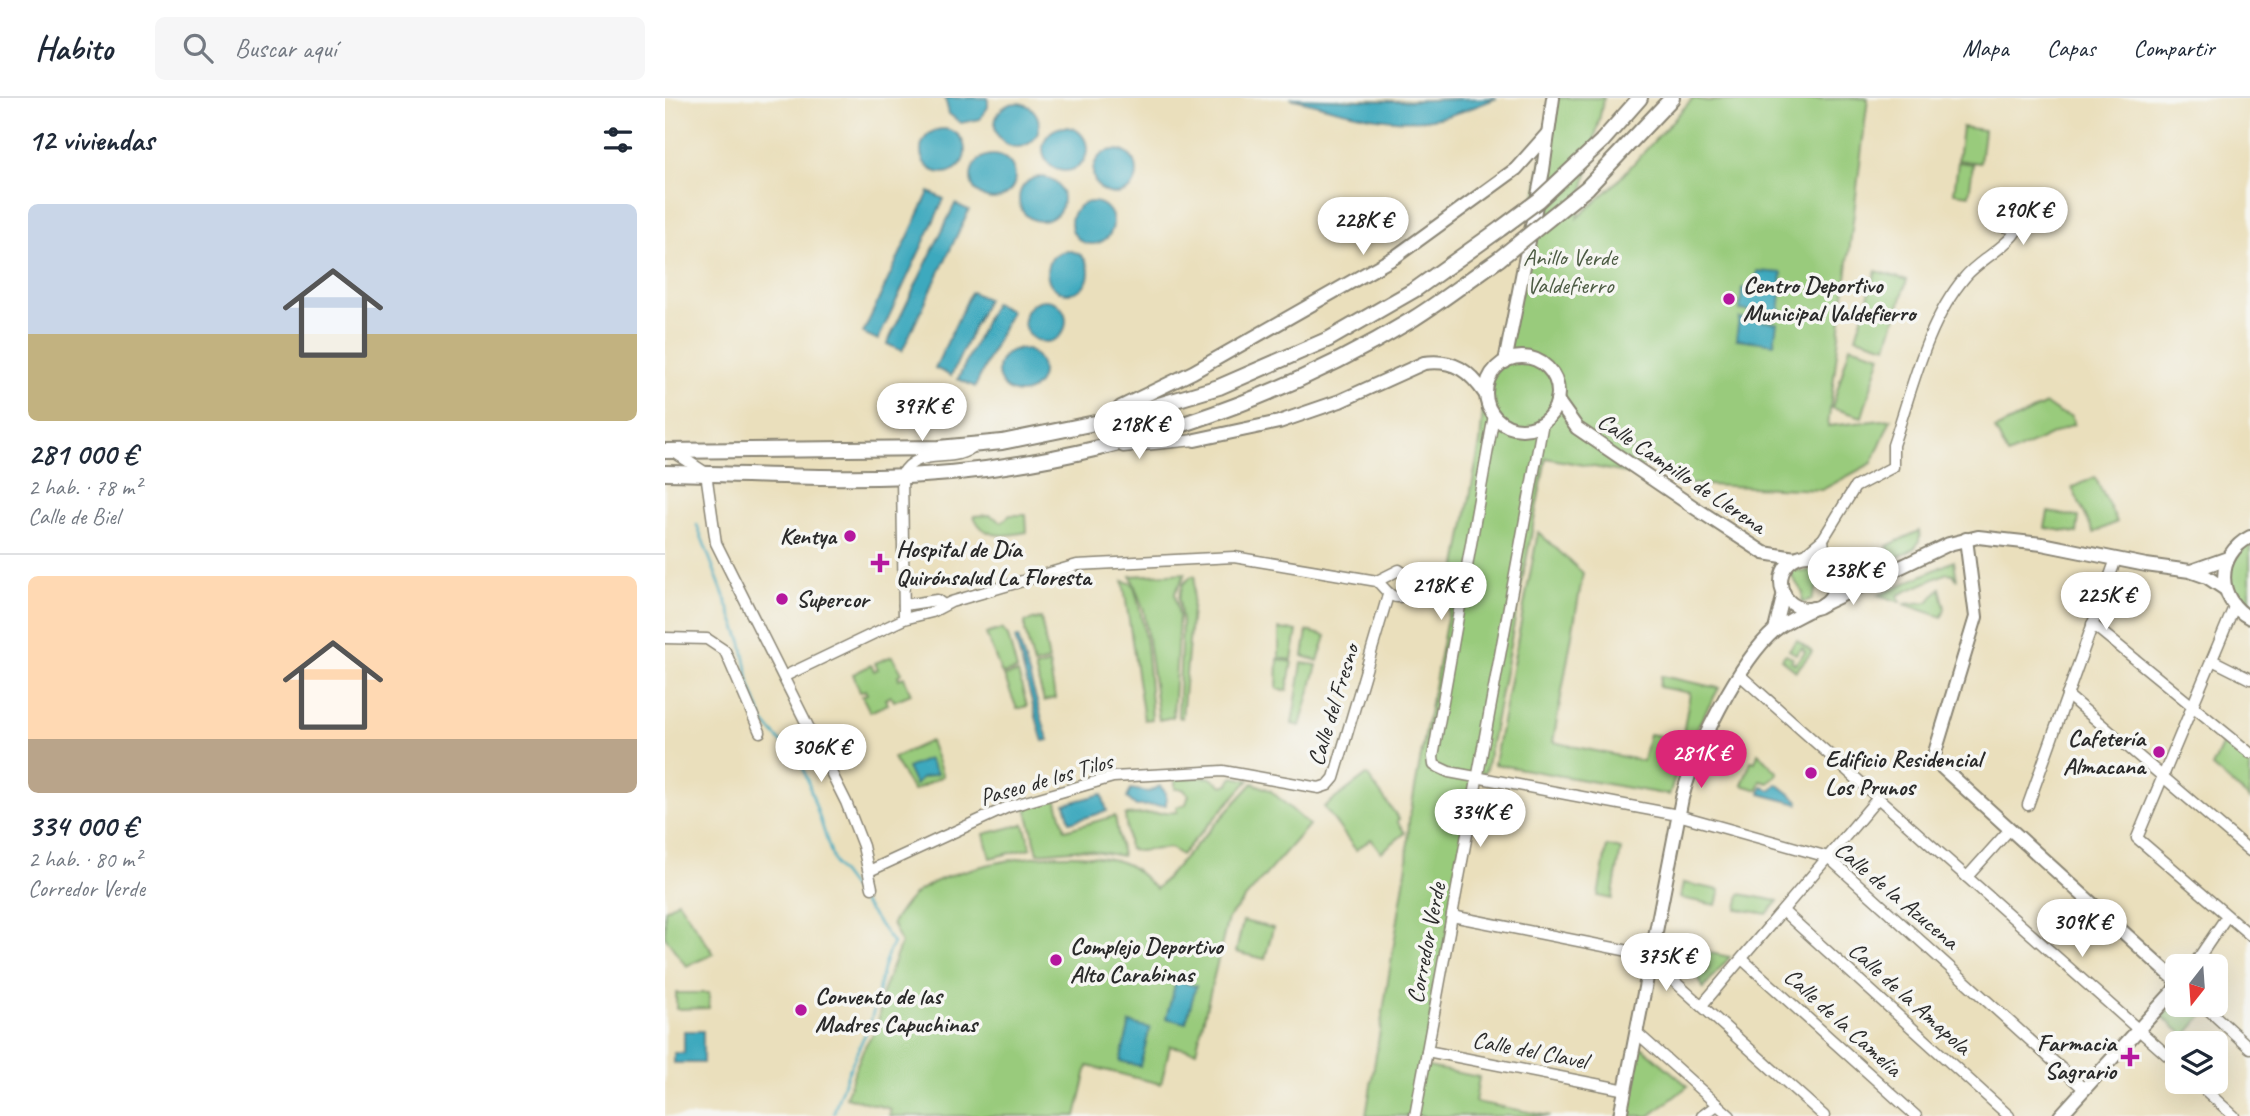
<!DOCTYPE html>
<html lang="es">
<head>
<meta charset="utf-8">
<style>
	:root { --surface:#fff; --page:#f6f6f7; --text:#1f2937; --muted:#747a83; --line:#e0e1e3; --accent:#db2777 }
	body { margin:0; font-family:Caveat,sans-serif; background:var(--page); color:var(--text); height:100vh; display:flex; flex-direction:column; font-size:26px; white-space:nowrap }
	* { box-sizing:border-box; margin:0 }
	p { font-size:23px; color:var(--muted) }
	.icon { flex:none; width:38px; height:38px; fill:none; stroke:currentColor; stroke-width:2; stroke-linecap:round; stroke-linejoin:round }
	.map { position:relative; flex:1; overflow:hidden }
	.drawer { display:flex; flex-direction:column; background:var(--surface); width:665px }
	.drawer>* { flex:none }
	.needle { width:46px; rotate:197deg }
	.fabs { position:absolute; left:1500px; top:856px; display:grid; gap:14px }
	.fabs a { display:grid; place-items:center; width:63px; height:63px; border-radius:10px; background:var(--surface); box-shadow:0 7px 28px #0002; font-size:35px }
	.price { position:absolute; translate:-50% -60px; padding:0 16px; border-radius:24px; background:#fff; color:#222; font-size:23px; line-height:46px; filter:drop-shadow(0 2px 4px #0008) }
	.price::after { content:''; position:absolute; left:50%; top:42px; width:21px; height:16px; margin-left:-10px; background:inherit; clip-path:polygon(0 0,100% 0,50% 100%) }
	.price.on { background:var(--accent); color:#fff }
	ul { padding:0; list-style:none }
	li { display:grid; align-content:center; gap:14px; height:371px; padding:0 28px }
	li+li { border-top:2px solid var(--line) }
	li span { display:grid; place-items:center; height:217px; border-radius:10px; color:#555 }
	li>.icon { margin-inline-start:auto }
	span .icon { width:126px; height:126px; fill:#fffc; stroke-width:1 }
	li b { font-size:30px }
	h2 { display:flex; justify-content:space-between; align-items:center; height:84px; padding:0 28px; font-size:30px }
	header { display:flex; align-items:center; gap:42px; box-sizing:border-box; height:98px; padding:0 35px; background:var(--surface); border-bottom:2px solid var(--line) }
	header strong { font-size:33px }
	nav { display:flex; gap:38px; margin-inline-start:auto; font-size:24px }
	.search { width:490px; height:63px; background:var(--page); display:flex; align-items:center; gap:18px; box-sizing:border-box; padding:0 24px; border-radius:10px; color:var(--muted); font-size:26px }
	main { display:flex; flex:1; min-height:0 }
	.map>svg:first-child { display:block }
	.green { fill:#99cb7b; stroke:#627b53; stroke-width:2 }
	.water { fill:#3ea9be; stroke:#346a74; stroke-width:2 }
	.lines { fill:none; stroke-linecap:round; stroke-linejoin:round }
	.stream { stroke:#3ea9be; stroke-width:2.5 }
	.minor-casing { stroke:#8a8574; stroke-width:13 }
	.tertiary-casing { stroke:#8a8574; stroke-width:16 }
	.primary-casing { stroke:#8a8574; stroke-width:18 }
	.minor { stroke:#fff; stroke-width:10 }
	.tertiary { stroke:#fff; stroke-width:12 }
	.primary { stroke:#fff; stroke-width:14 }
	.primary-bridge-casing { stroke:#8a8574; stroke-width:18; stroke-linecap:butt }
	.primary-bridge { stroke:#fff; stroke-width:14 }
	.poi-dot { fill:#b5179e; stroke:#f6f6f2; stroke-width:2.5 }
	.labels { text-anchor:middle; dominant-baseline:central; stroke-width:7; stroke-linejoin:round; paint-order:stroke }
	.park-label { font-size:24px; fill:#4c5b43; stroke:#f6f6f2 }
	.poi-label { font-size:24px; font-weight:bold; fill:#2b2b2b; stroke:#f6f6f2; text-anchor:start }
	.street-label { font-size:24px; fill:#2b2b2b; stroke:#f6f6f2 }
</style>
</head>
<body>
<header>
<strong>Habito</strong>
<div class="search"><svg class="icon" aria-label="search" viewBox="0 0 24 24"><circle cx="10" cy="10" r="6"/><path d="M15 15l6 6"/></svg>Buscar aquí</div>
<nav><a>Mapa</a><a>Capas</a><a>Compartir</a></nav>
</header>
<main>
<section class="drawer">
<h2>12 viviendas<svg class="icon" aria-label="filters" viewBox="0 0 24 24"><path d="M4 7h16M4 17h16"/><circle cx="9" cy="7" r="2"/><circle cx="15" cy="17" r="2"/></svg></h2>
<ul>
<li><span style="background:linear-gradient(#c9d6e8 60%,#c2b280 0)"><svg class="icon" aria-label="home" viewBox="0 0 24 24"><path d="M3 11l9-7 9 7M6 9v11h12V9"/></svg></span><div><b>281 000 €</b><p>2 hab. · 78 m²</p><p>Calle de Biel</p></div></li>
<li><span style="background:linear-gradient(#ffd9b3 75%,#b9a48a 0)"><svg class="icon" aria-label="home" viewBox="0 0 24 24"><path d="M3 11l9-7 9 7M6 9v11h12V9"/></svg></span><div><b>334 000 €</b><p>2 hab. · 80 m²</p><p>Corredor Verde</p></div></li>
</ul>
</section>
<div class="map">
<svg width="1585" height="1018" viewBox="0 0 1585 1018">
	<rect width="100%" height="100%" fill="#f6f6f2"/>
	<filter id="ink" filterUnits="userSpaceOnUse"><feTurbulence type="fractalNoise" baseFrequency=".0143" numOctaves="2"/><feDisplacementMap in="SourceGraphic" scale="14" xChannelSelector="R" yChannelSelector="G"/><feConvolveMatrix kernelMatrix="1 2 1 2 8 2 1 2 1" color-interpolation-filters="sRGB"/></filter>
	<filter id="wash" filterUnits="userSpaceOnUse"><feTurbulence type="fractalNoise" baseFrequency=".00686" numOctaves="4" result="noise"/><feDisplacementMap in="SourceGraphic" scale="28" xChannelSelector="R" yChannelSelector="G"/><feGaussianBlur stdDeviation="1.57" result="paint"/><feColorMatrix in="noise" values="0 0 0 0 0 0 0 0 0 0 0 0 0 0 0 0 0 1.4 0 .05"/><feComposite in="paint" operator="in"/></filter>
	<g filter="url(#wash)">
		<rect width="100%" height="100%" fill="#eadfbc"/>
		<!-- green -->
		<g class="green">
			<path d="M 888,0 L 939,0 L 912,120 L 949,87 L 1028,0 L 1042,3 L 1203,0 L 1163,328 L 1226,321 L 1207,365 L 1157,392 L 1017,386 L 979,356 L 956,343 L 981,363 L 971,377 L 881,360 L 821,672 L 810,683 L 758,968 L 814,979 L 810,1004 L 885,1018 L 701,1018 L 742,766 L 744,722 L 815,345 C 818,318 816,281 840,264 Z"/>
			<polygon points="1297,29 1319,32 1315,65 1293,62"/>
			<polygon points="1293,64 1308,66 1304,97 1289,95"/>
			<polygon points="1211,173 1242,182 1222,248 1191,239"/>
			<polygon points="1185,248 1216,257 1197,319 1167,310"/>
			<polygon points="1381,306 1394,315 1406,318 1409,326 1343,357 1330,331"/>
			<polygon points="1430,379 1452,424 1429,435 1407,390"/>
			<polygon points="1383,414 1414,419 1412,435 1380,430"/>
			<path d="M 325,417 L 337,424 L 345,417 L 361,417 L 362,434 C 341,438 318,442 309,418 Z"/>
			<path d="M 1254,433 C 1258,451 1242,455 1228,461 L 1222,448 Z"/>
			<polygon points="873,434 918,475 888,644 978,663 984,636 1017,642 1025,595 994,589 996,578 1054,590 1019,653 1004,697 829,666"/>
			<path d="M 1585,444 L 1585,513 C 1558,494 1560,463 1585,444 Z"/>
			<polygon points="1208,454 1215,468 1196,475 1176,468"/>
			<polygon points="1289,463 1292,482 1288,476 1282,475 1233,497 1235,504 1214,497"/>
			<polygon points="1128,467 1136,474 1153,471 1163,477 1155,481 1147,501 1137,505 1138,495 1126,477"/>
			<polygon points="521,475 510,495 514,518 508,619 494,622 479,513 466,478"/>
			<polygon points="527,478 530,478 517,620 513,619 517,524 514,500 518,486"/>
			<path d="M 458,483 L 468,486 C 482,528 484,577 487,621 L 479,622 Z"/>
			<polygon points="1275,490 1280,510 1277,519 1239,506 1263,504"/>
			<polygon points="376,520 384,563 369,567 360,533 360,524"/>
			<polygon points="337,531 343,538 352,572 337,576 321,536"/>
			<polygon points="614,531 632,533 627,562 614,560"/>
			<polygon points="642,533 661,538 653,563 638,558"/>
			<polygon points="1132,542 1147,554 1131,573 1116,561 1121,556 1128,560 1126,563 1130,566 1140,554 1137,550 1131,556 1124,552"/>
			<polygon points="227,558 237,575 233,577 234,581 239,579 246,596 229,603 226,598 220,601 223,606 205,614 197,598 202,596 200,592 195,594 188,576 206,567 209,573 213,571 210,565"/>
			<polygon points="613,561 627,564 622,593 612,591"/>
			<polygon points="637,565 652,567 635,628 627,626"/>
			<polygon points="384,566 390,600 379,603 370,570"/>
			<polygon points="353,575 362,608 352,611 339,578"/>
			<polygon points="265,643 278,678 248,693 228,660"/>
			<polygon points="1559,643 1585,663 1585,701 1547,669"/>
			<polygon points="1093,655 1113,675 1104,685 1096,683 1093,692 1077,687 1086,663 1090,664"/>
			<polygon points="702,677 734,721 732,723 740,735 716,754 706,741 691,752 659,709"/>
			<polygon points="544,679 558,688 564,686 568,679 584,682 516,757 506,750 473,753 464,751 460,717 512,714 511,709 521,706 524,697 518,691 510,691 510,680"/>
			<path d="M 588,685 L 605,692 L 644,727 L 563,820 L 531,953 L 505,948 L 496,986 L 423,968 L 411,1018 L 224,1018 L 226,1011 L 181,999 C 187,983 198,941 212,933 L 217,895 L 236,845 L 227,825 C 234,815 241,803 251,795 C 292,764 415,744 463,767 C 473,772 483,784 491,791 Z"/>
			<polygon points="391,700 400,732 450,718 457,758 418,751 373,755 361,709"/>
			<polygon points="359,726 366,750 325,760 319,736"/>
			<polygon points="942,748 956,751 947,801 933,798"/>
			<polygon points="1018,785 1055,792 1051,807 1015,800"/>
			<polygon points="1075,796 1113,803 1102,816 1072,811"/>
			<polygon points="13,803 49,856 21,868 0,839 0,812"/>
			<polygon points="578,823 608,830 600,861 571,854"/>
			<polygon points="1035,853 1065,859 1038,890 1033,877 1041,875 1044,868"/>
			<polygon points="11,895 44,895 44,910 11,911"/>
			<polygon points="1512,902 1512,906 1527,907 1538,917 1520,938 1497,918"/>
			<polygon points="978,950 1023,988 985,1018 963,1018 975,951"/>
		</g>
		<!-- water -->
		<g class="water">
			<polygon points="280,0 323,0 323,9 315,21 296,25 284,16"/>
			<path d="M 625,0 L 729,3 L 832,0 C 809,9 784,20 759,22 C 714,26 668,10 625,0 Z"/>
			<circle cx="352" cy="27" r="22"/>
			<circle cx="400" cy="51" r="22"/>
			<circle cx="278" cy="53" r="22"/>
			<circle cx="450" cy="74" r="22"/>
			<circle cx="328" cy="79" r="22"/>
			<circle cx="376" cy="101" r="22"/>
			<polygon points="264,94 279,101 213,242 198,235"/>
			<circle cx="427" cy="125" r="21"/>
			<polygon points="290,106 304,112 237,253 222,246"/>
			<circle cx="403" cy="174" r="21"/>
			<polygon points="1092,173 1117,175 1116,189 1090,187"/>
			<polygon points="1077,190 1116,195 1114,216 1075,212"/>
			<polygon points="306,194 322,201 286,278 270,270"/>
			<circle cx="380" cy="223" r="21"/>
			<polygon points="329,205 346,213 310,289 293,281"/>
			<polygon points="1074,220 1112,225 1109,246 1071,241"/>
			<circle cx="355" cy="273" r="22"/>
			<polygon points="353,539 381,635 384,642 378,643 376,637 350,540"/>
			<polygon points="263,661 272,676 257,680 250,687 242,670"/>
			<polygon points="1112,686 1134,703 1133,706 1095,696 1097,689 1106,692"/>
			<polygon points="495,688 501,695 501,707 471,708 462,700 466,691 484,694"/>
			<polygon points="437,696 442,713 405,724 400,706"/>
			<polygon points="511,883 531,888 521,925 501,920"/>
			<polygon points="465,925 485,930 475,968 455,963"/>
			<polygon points="19,933 38,933 38,965 9,965 9,955 19,955"/>
		</g>
		<g class="lines">
			<!-- stream -->
			<path class="stream" d="M 32,427 L 77,545 L 85,587 L 98,623 L 138,669 L 170,767 L 228,845 C 214,870 215,898 205,924 C 193,954 177,983 169,1015"/>
		</g>
	</g>
	<g filter="url(#ink)">
		<g class="lines">
			<!-- minor casing -->
			<g class="minor-casing">
				<g id="minor">
					<polyline points="829,317 768,659 769,667 784,674 1013,717 1163,759 1419,991"/>
					<polyline points="458,349 530,342"/>
					<polyline points="9,354 41,375 51,445 181,704 198,748 207,790"/>
					<polyline points="1158,441 1160,463"/>
					<path d="M 1139,457 L 1158,441 L 1190,389 L 1228,369 L 1228,347 C 1247,292 1261,225 1300,179 C 1317,158 1360,142 1358,111 L 1349,101 L 1339,101 L 1331,107 L 1329,117 L 1336,128 L 1346,130 L 1355,125"/>
					<polyline points="239,507 272,502 279,507"/>
					<polyline points="1569,509 1472,740 1585,837"/>
					<path d="M 239,521 L 237,377 C 253,347 289,368 310,347"/>
					<polyline points="1427,526 1585,655"/>
					<polyline points="0,540 42,541 60,553 95,634"/>
					<polyline points="1547,562 1585,581"/>
					<path d="M 120,578 L 239,521 L 267,514 L 286,504 L 412,467 L 569,459 L 712,483 C 722,492 726,504 741,497 L 746,489 L 745,480 L 734,472 L 712,483"/>
					<polyline points="1076,578 1512,966"/>
					<polyline points="1402,597 1585,753"/>
					<polyline points="1363,707 1451,461"/>
					<polyline points="204,773 343,709 448,679 558,673 654,690 663,687 669,680 723,497"/>
					<polyline points="1302,779 1345,731"/>
					<polyline points="1118,813 1344,1018"/>
					<polyline points="787,818 979,856 1159,1018"/>
					<polyline points="1077,861 1251,1018"/>
					<polyline points="1528,868 1562,818"/>
					<polyline points="1537,906 1585,950"/>
					<polyline points="1037,907 1213,700"/>
					<polyline points="971,934 1065,1018"/>
					<polyline points="762,953 961,992"/>
					<polyline points="1531,984 1569,1018"/>
					<polyline points="750,1018 878,324"/>
					<polyline points="1037,1018 1052,1007"/>
				</g>
			</g>
			<!-- tertiary casing -->
			<g class="tertiary-casing">
				<g id="tertiary">
					<circle cx="857" cy="295" r="36"/>
					<polyline points="840,264 878,72 888,0"/>
					<polyline points="892,302 912,330 1027,408 1099,455 1130,460"/>
					<polyline points="440,323 456,309 528,274 730,159 851,71 883,35"/>
					<path d="M 530,342 L 614,324 L 675,303 L 759,265 C 789,261 805,273 821,297"/>
					<path d="M 1585,439 C 1550,457 1551,502 1585,520"/>
					<polyline points="1301,441 1311,519 1268,661 1512,883"/>
					<circle cx="1143" cy="484" r="27"/>
					<polyline points="1526,473 1563,460"/>
					<polyline points="1158,506 1284,446 1313,439 1377,446 1481,467 1525,473 1542,479 1560,491"/>
					<polyline points="1110,532 1119,495"/>
					<path d="M 955,1018 L 1017,700 C 1029,654 1074,563 1110,532 C 1121,523 1136,517 1148,510"/>
					<polyline points="1395,1018 1512,889"/>
				</g>
			</g>
			<!-- primary casing -->
			<g class="primary-casing">
				<g id="primary">
					<polyline points="937,43 975,0"/>
					<polyline points="922,90 1007,0"/>
					<polyline points="0,353 274,350 337,344 440,323 554,289 664,241 751,191 835,131"/>
					<path d="M 0,375 C 94,376 191,384 285,375 C 448,359 608,306 748,221 C 777,203 805,181 834,161"/>
				</g>
			</g>
			<!-- minor -->
			<use href="#minor" class="minor"/>
			<!-- tertiary -->
			<use href="#tertiary" class="tertiary"/>
			<!-- primary -->
			<use href="#primary" class="primary"/>
			<!-- primary-bridge casing -->
			<g class="primary-bridge-casing">
				<g id="primary-bridge">
					<polyline points="835,131 874,102 937,43"/>
					<polyline points="834,161 922,90"/>
				</g>
			</g>
			<!-- primary-bridge -->
			<use href="#primary-bridge" class="primary-bridge"/>
		</g>
	</g>
	<!-- markers -->
	<g class="poi-dot">
		<circle cx="1064" cy="201" r="7"/>
		<circle cx="185" cy="438" r="7"/>
		<path d="M211.5 454.5h7v7h7v7h-7v7h-7v-7h-7v-7h7z"/>
		<circle cx="117" cy="501" r="7"/>
		<circle cx="1494" cy="654" r="7"/>
		<circle cx="1146" cy="675" r="7"/>
		<circle cx="391" cy="862" r="7"/>
		<circle cx="136" cy="912" r="7"/>
		<path d="M1461.5 948.5h7v7h7v7h-7v7h-7v-7h-7v-7h7z"/>
	</g>
	<g class="labels">
		<!-- park labels -->
		<g class="park-label">
			<text x="905" y="159">Anillo Verde<tspan x="905" dy="28">Valdefierro</tspan></text>
		</g>
		<!-- poi labels -->
		<g class="poi-label">
			<text x="1078" y="187">Centro Deportivo<tspan x="1078" dy="28">Municipal Valdefierro</tspan></text>
			<text x="171" y="438" text-anchor="end">Kentya</text>
			<text x="231" y="451">Hospital de Día<tspan x="231" dy="28">Quirónsalud La Floresta</tspan></text>
			<text x="131" y="501">Supercor</text>
			<text x="1480" y="640" text-anchor="end">Cafetería<tspan x="1480" dy="28">Almacana</tspan></text>
			<text x="1160" y="661">Edificio Residencial<tspan x="1160" dy="28">Los Prunos</tspan></text>
			<text x="405" y="848">Complejo Deportivo<tspan x="405" dy="28">Alto Carabinas</tspan></text>
			<text x="150" y="898">Convento de las<tspan x="150" dy="28">Madres Capuchinas</tspan></text>
			<text x="1451" y="945" text-anchor="end">Farmacia<tspan x="1451" dy="28">Sagrario</tspan></text>
		</g>
		<!-- street labels -->
		<g class="street-label">
			<text transform="translate(1017 375) rotate(34)">Calle Campillo de Llerena</text>
			<text transform="translate(668 607) rotate(-73)">Calle del Fresno</text>
			<text transform="translate(381 681) rotate(-16)">Paseo de los Tilos</text>
			<text transform="translate(1232 797) rotate(40)">Calle de la Azucena</text>
			<text transform="translate(761 845) rotate(-79)">Corredor Verde</text>
			<text transform="translate(1245 900) rotate(42)">Calle de la Amapola</text>
			<text transform="translate(1178 924) rotate(42)">Calle de la Camelia</text>
			<text transform="translate(865 952) rotate(11)">Calle del Clavel</text>
		</g>
	</g>
</svg>
<div class="fabs">
<a><svg class="needle" viewBox="-14 -14 28 28"><path d="M0-13l5 13h-10z" fill="#e53935"/><path d="M0 13l5-13h-10z" fill="#747a83"/></svg></a>
<a><svg class="icon" aria-label="layers" viewBox="0 0 24 24"><path d="M12 4l9 5-9 5-9-5zM3 14l9 5 9-5"/></svg></a>
</div>
<b class="price" style="left:1358px;top:149px">290K €</b>
<b class="price" style="left:698px;top:159px">228K €</b>
<b class="price" style="left:257px;top:345px">397K €</b>
<b class="price" style="left:474px;top:363px">218K €</b>
<b class="price" style="left:1188px;top:509px">238K €</b>
<b class="price" style="left:776px;top:524px">218K €</b>
<b class="price" style="left:1441px;top:534px">225K €</b>
<b class="price" style="left:156px;top:686px">306K €</b>
<b class="price on" style="left:1036px;top:692px">281K €</b>
<b class="price" style="left:815px;top:751px">334K €</b>
<b class="price" style="left:1417px;top:861px">309K €</b>
<b class="price" style="left:1001px;top:895px">375K €</b>
</div>
</main>
</body>
</html>
